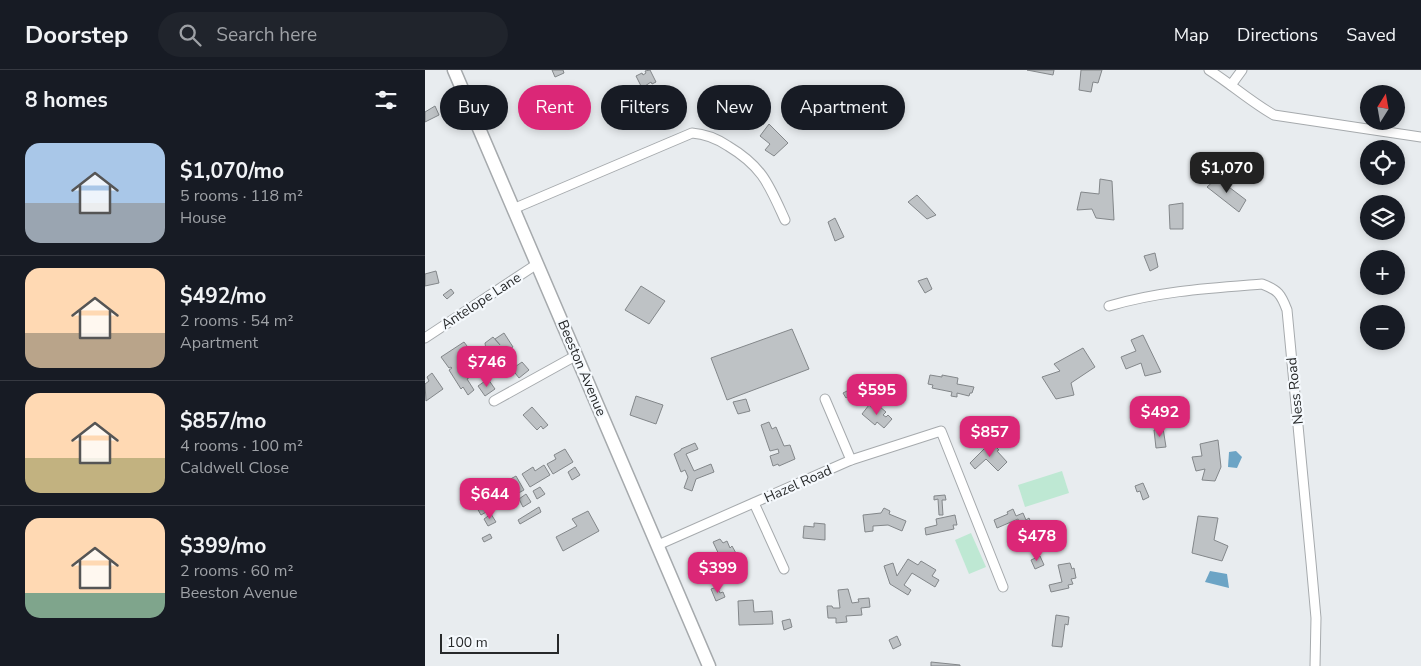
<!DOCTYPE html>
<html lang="en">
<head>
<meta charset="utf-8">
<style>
	:root { --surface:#171b24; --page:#20242c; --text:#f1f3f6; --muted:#9ea1a6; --line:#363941; --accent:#db2777 }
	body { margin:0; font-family:"Nunito Sans",sans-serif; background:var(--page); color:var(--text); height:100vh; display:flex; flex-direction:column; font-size:19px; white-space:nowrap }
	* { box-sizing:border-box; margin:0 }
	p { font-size:16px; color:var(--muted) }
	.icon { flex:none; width:28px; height:28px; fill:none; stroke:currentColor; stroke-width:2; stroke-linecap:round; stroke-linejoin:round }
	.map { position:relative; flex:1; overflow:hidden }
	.panel { display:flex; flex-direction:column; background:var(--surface); width:425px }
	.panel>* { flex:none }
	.guide { position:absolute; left:15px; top:15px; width:475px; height:45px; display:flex; gap:10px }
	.needle { width:32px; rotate:11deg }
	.controls { position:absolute; left:935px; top:15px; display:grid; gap:10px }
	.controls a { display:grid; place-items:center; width:45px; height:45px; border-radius:50%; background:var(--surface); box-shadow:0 2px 8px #0003; font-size:25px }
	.scale { position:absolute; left:15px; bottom:12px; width:119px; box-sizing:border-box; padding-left:5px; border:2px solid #27292a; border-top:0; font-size:14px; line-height:18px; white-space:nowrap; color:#27292a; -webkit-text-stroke:4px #f5f9fd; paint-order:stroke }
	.price { position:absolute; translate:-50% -42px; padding:0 11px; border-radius:10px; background:var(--accent); color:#fff; font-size:16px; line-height:32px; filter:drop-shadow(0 1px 2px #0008) }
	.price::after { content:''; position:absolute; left:50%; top:30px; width:15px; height:11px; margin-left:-8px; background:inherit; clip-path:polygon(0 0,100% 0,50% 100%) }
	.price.selected { background:#222; color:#fff }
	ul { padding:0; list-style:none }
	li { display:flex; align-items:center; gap:15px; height:125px; padding:0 25px }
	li+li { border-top:1px solid var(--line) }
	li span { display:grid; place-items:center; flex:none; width:140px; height:100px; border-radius:15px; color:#555 }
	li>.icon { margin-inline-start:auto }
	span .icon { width:60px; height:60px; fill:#fffc; stroke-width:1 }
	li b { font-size:21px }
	h2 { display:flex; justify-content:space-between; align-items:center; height:60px; padding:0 25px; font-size:21px }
	.chip { padding:0 18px; border-radius:22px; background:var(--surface); box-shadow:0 2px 8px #0003; font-size:18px; line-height:45px }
	.chip.selected { background:var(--accent); color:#fff }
	header { display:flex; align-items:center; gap:30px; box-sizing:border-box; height:70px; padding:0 25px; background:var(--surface); border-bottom:1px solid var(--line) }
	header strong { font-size:24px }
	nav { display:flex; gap:28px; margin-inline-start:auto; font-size:18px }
	.search { width:350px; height:45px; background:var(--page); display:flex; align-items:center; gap:12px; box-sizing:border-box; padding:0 18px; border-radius:28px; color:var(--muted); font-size:19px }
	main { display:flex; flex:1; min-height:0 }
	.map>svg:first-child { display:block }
	.green { fill:#bee8d3 }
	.water { fill:#6ca4c5 }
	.building { fill:#bec2c5; stroke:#83878a }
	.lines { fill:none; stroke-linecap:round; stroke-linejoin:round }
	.street-casing { stroke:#a6aaad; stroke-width:11 }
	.secondary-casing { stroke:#a6aaad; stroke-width:15 }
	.street { stroke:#fff; stroke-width:9 }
	.secondary { stroke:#fff; stroke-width:12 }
	.labels { text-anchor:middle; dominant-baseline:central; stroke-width:4.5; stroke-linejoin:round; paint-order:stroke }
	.street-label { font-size:14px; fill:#27292a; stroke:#f5f9fd }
</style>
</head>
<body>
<header>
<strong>Doorstep</strong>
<div class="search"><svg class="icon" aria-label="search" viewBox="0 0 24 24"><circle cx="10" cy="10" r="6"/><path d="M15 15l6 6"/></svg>Search here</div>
<nav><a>Map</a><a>Directions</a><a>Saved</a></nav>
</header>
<main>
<section class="panel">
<h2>8 homes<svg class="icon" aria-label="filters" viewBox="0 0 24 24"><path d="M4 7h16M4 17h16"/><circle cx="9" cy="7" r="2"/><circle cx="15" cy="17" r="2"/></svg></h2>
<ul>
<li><span style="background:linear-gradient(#a9c7e8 60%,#9aa5b1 0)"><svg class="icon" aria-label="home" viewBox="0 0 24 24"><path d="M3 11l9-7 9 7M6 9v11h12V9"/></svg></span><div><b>$1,070/mo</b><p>5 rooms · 118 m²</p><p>House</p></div></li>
<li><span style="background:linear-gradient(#ffd9b3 65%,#b9a48a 0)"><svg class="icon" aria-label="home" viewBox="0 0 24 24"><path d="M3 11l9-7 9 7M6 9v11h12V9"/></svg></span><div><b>$492/mo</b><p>2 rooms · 54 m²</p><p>Apartment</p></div></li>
<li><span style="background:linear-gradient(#ffd9b3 65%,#c2b280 0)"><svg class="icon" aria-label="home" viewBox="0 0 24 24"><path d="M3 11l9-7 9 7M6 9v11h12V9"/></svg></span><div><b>$857/mo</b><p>4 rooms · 100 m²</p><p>Caldwell Close</p></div></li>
<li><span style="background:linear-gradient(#ffd9b3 75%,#7fa58c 0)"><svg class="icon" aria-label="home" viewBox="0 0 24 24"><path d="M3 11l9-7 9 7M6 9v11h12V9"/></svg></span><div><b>$399/mo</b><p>2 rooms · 60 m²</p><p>Beeston Avenue</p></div></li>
</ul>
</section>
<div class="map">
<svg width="996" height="596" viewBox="0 0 996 596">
	<rect width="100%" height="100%" fill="#e8ecef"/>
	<!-- green -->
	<g class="green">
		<polygon points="637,401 644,423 600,437 593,415"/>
		<polygon points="546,463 561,497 544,504 530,470"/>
	</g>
	<!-- water -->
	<g class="water">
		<polygon points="811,381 817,387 812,398 803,397 804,382"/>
		<polygon points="785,501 802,504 804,518 780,512"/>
	</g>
	<!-- building -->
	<g class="building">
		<polygon points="127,0 138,0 139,3 130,7"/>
		<polygon points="225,0 231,12 227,14 226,12 217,18 211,6 217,3 218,5 221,3 220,1"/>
		<polygon points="602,0 629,0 628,5"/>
		<polygon points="656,0 677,0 673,13 668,12 666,22 654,20"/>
		<polygon points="440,35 443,49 435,50 432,36"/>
		<polygon points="10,36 14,45 0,52 0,42"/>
		<polygon points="316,37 335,51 328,59 318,50 315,57 307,53"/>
		<polygon points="394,37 404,45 401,52 390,44"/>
		<polygon points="344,54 363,73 349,86 340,80 345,74 335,66"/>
		<polygon points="792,108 821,130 814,142 782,117"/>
		<polygon points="675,109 687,111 689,150 671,148 667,139 652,140 656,122 674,124"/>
		<polygon points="492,125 511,145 502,149 483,132"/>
		<polygon points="758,133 758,159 745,159 744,135"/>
		<polygon points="410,148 419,167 410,171 403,152"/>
		<polygon points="730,183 733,197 725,201 719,186"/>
		<polygon points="11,201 14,213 0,216 0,204"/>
		<polygon points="502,208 507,219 500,223 493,211"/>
		<polygon points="216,216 240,231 224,254 200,240"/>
		<polygon points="26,219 29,223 22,229 18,225"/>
		<polygon points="367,259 384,299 302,330 286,288"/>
		<polygon points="79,263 88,277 83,280 87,286 84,288 86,290 81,293 78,290 76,291 74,288 72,289 78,299 70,305 56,283 61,280 60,273 68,267 75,275 70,269"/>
		<polygon points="718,265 736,302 720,306 716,293 701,299 696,287 711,281 706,270"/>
		<polygon points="39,272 48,284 43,288 45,291 50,290 57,302 49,307 48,305 42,309 49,320 43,325 38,317 36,319 24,300 27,298 26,297 24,298 16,287"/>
		<polygon points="658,278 670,297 646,313 649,325 631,329 617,307 635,301 629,294"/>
		<polygon points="97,292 104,300 94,308 87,299"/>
		<polygon points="7,303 18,319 1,331 0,314 4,311 2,307"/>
		<polygon points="505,305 517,307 517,305 533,308 532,314 549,317 547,323 545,323 544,326 532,323 532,327 526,326 527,322 507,318 508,315 503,314"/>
		<polygon points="63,309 70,319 60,326 53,316"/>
		<polygon points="430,317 433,321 421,328 418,323"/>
		<polygon points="211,326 238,335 231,354 205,345"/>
		<polygon points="321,329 325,341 313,344 308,332"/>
		<polygon points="444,335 450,340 454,336 461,342 458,345 461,347 463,345 467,349 459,358 452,352 450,355 437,344"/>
		<polygon points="107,337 123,355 118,359 116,356 112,360 98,345"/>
		<polygon points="344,352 347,359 351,357 359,376 365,375 370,389 354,396 353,394 348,396 345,386 354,383 353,379 345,381 336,355"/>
		<polygon points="738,358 741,377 731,378 729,360"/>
		<polygon points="793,370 796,397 790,411 777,410 780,399 771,401 767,387 777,386 775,374"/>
		<polygon points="566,372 574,380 572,381 582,392 573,401 561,389 550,399 545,393"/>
		<polygon points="270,373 273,379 261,384 269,401 286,394 289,402 271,409 267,421 259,418 263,407 260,400 256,402 249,384 256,380 256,379"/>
		<polygon points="140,379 148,392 128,404 122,394 131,389 129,385"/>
		<polygon points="119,395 125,405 105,417 97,404 108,397 110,401"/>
		<polygon points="150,397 155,405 147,410 143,402"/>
		<polygon points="91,406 99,420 79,431 73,422 82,416 80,412"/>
		<polygon points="718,413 724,427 718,430 715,421 712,422 710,416"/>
		<polygon points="115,417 120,424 112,429 108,421"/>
		<polygon points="71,423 77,433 56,445 48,431 59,424 61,428"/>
		<polygon points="101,424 106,432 98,437 94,429"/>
		<polygon points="520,425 521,430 517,430 518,445 514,445 513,429 509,430 509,426"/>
		<polygon points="114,437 116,442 95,454 93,450"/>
		<polygon points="459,438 465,441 464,444 481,451 477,461 463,455 448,456 448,461 440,462 438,445 456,443"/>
		<polygon points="588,439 591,446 598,443 601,450 604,448 615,473 605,477 602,470 600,471 592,452 594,451 593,449 572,458 569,450 583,444 582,442"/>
		<polygon points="163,441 174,461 138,481 131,467 152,456 147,449"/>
		<polygon points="66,444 71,452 63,456 59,449"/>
		<polygon points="530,445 532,455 528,455 529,459 501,465 500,458 512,455 511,449"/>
		<polygon points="773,446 793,448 789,470 803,476 797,491 767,483"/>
		<polygon points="389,453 400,454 400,470 378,468 379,456 389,457"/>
		<polygon points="65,464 67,468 59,472 57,468"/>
		<polygon points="295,469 298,473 302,471 305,478 307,476 312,485 308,487 311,492 299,498 300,501 290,506 285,497 297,491 288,472"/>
		<polygon points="615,486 619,495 610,499 606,490"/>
		<polygon points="483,489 493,495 496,491 511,500 507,506 514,510 510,517 487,503 479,515 486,520 483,525 465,514 459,496 468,493 472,506"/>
		<polygon points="645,493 647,499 649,498 651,508 646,509 648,514 643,515 644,518 626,522 624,515 637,512 633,495"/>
		<polygon points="292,517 295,523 298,522 300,527 291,531 286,519"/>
		<polygon points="423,519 427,533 434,532 433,529 444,528 445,537 436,538 437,545 421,546 422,552 411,553 411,548 403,548 402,536 407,536 408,538 415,538 413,520"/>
		<polygon points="328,530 329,542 347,541 348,554 314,555 313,531"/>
		<polygon points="631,545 644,547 643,555 640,554 637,577 627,576"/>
		<polygon points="365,549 367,557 359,560 357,551"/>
		<polygon points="472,566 476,575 468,579 464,570"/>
		<polygon points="506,592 535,595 535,596 506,596"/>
	</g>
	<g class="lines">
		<!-- street casing -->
		<g class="street-casing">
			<g id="street">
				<path d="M 784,0 C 806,14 826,32 849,45 L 996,67"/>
				<polyline points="806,15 817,0"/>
				<path d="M 88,139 L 267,63 C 281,64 291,68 303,76 C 338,97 344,115 360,150"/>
				<path d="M 684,236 C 734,221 786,218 837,214 C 853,220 856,224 862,240 L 886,492 L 891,548 L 890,596"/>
				<polyline points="0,268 112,194"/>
				<polyline points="400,329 426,390"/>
				<polyline points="69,331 152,285"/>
				<polyline points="329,433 359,499"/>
				<polyline points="233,475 426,390 516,361 578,517"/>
			</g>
		</g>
		<!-- secondary casing -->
		<g class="secondary-casing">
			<polyline id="secondary" points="29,0 284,596"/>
		</g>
		<!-- street -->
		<use href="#street" class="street"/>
		<!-- secondary -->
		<use href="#secondary" class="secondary"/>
	</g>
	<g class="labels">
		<!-- street labels -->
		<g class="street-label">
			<text transform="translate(56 231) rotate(-33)">Antelope Lane</text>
			<text transform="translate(157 298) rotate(67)">Beeston Avenue</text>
			<text transform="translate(870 321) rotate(-96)">Ness Road</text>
			<text transform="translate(373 414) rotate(-24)">Hazel Road</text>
		</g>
	</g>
</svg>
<div class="controls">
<a><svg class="needle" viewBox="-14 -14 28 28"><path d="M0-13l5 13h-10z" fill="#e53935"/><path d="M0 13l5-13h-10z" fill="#9ea1a6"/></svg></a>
<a><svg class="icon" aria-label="locate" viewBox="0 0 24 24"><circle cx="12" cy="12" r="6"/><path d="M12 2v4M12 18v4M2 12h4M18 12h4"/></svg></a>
<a><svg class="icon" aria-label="layers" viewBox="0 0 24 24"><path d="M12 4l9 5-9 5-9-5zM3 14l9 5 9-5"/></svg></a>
<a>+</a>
<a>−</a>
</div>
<div class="scale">100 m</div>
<b class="price selected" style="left:802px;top:124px">$1,070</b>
<b class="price" style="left:62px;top:318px">$746</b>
<b class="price" style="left:452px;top:346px">$595</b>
<b class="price" style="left:735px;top:368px">$492</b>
<b class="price" style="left:565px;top:388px">$857</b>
<b class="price" style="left:65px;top:450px">$644</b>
<b class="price" style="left:612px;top:492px">$478</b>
<b class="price" style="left:293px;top:524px">$399</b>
<div class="guide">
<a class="chip">Buy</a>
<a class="chip selected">Rent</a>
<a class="chip">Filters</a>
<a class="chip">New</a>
<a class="chip">Apartment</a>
</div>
</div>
</main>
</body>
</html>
